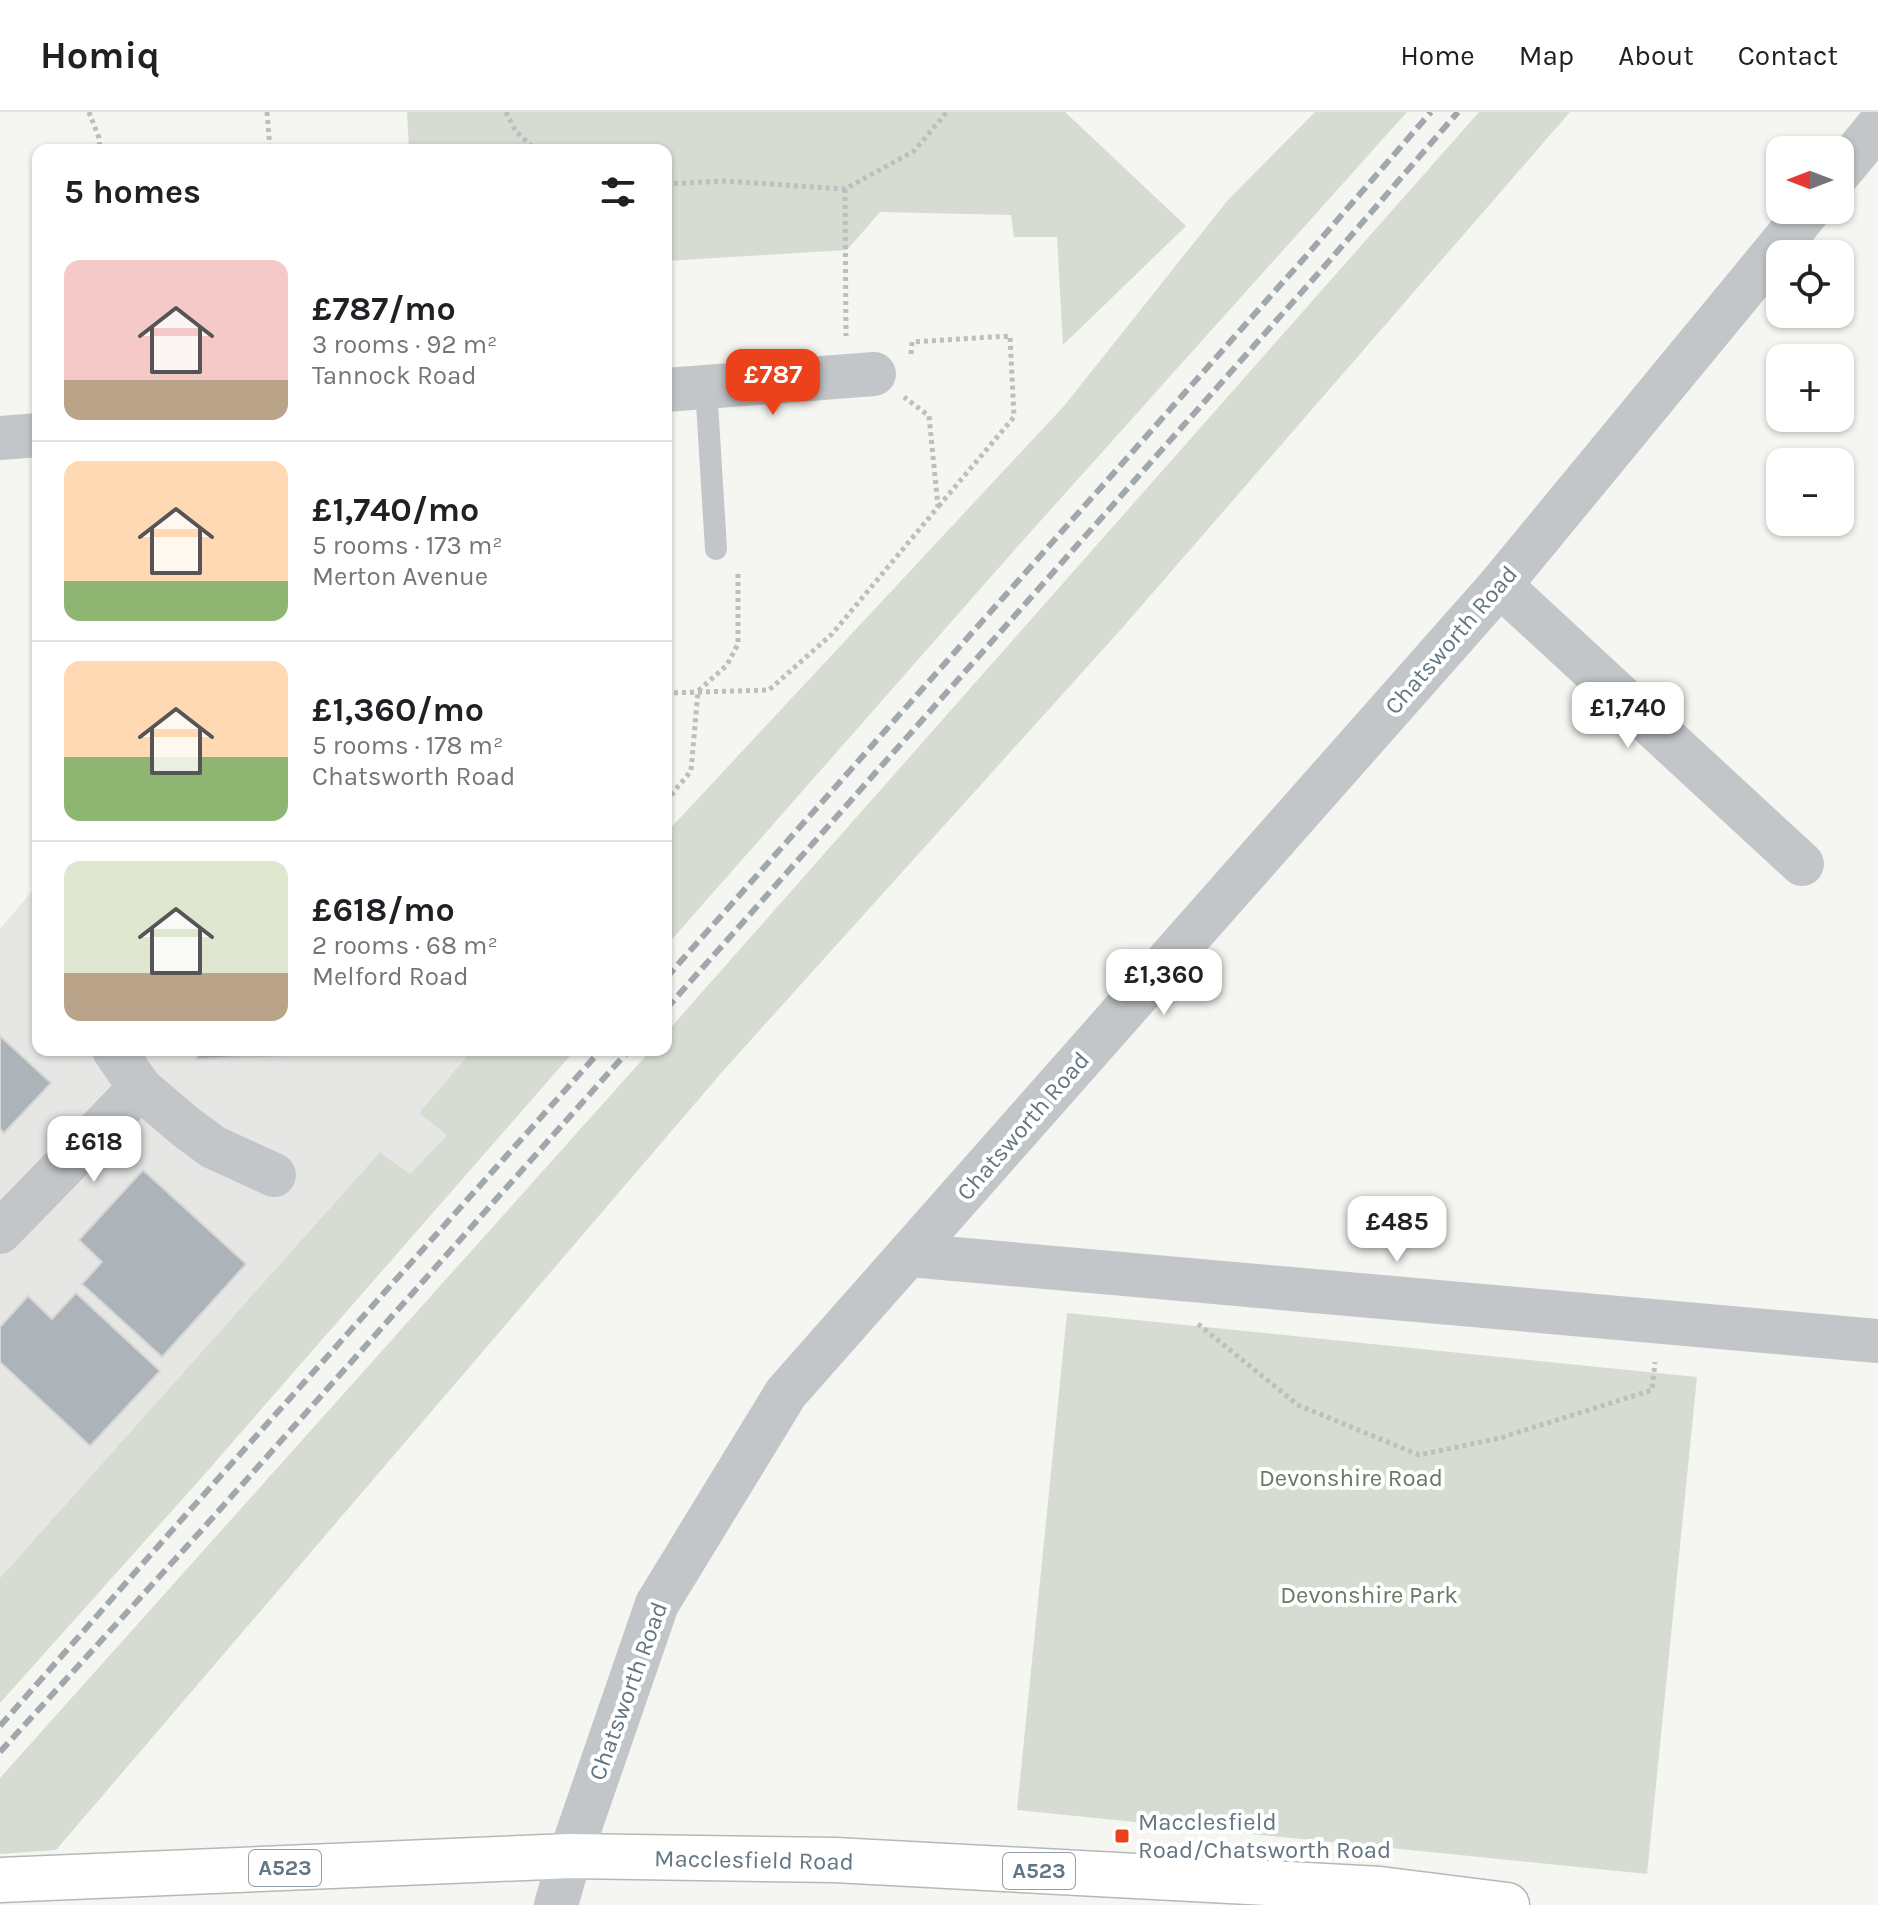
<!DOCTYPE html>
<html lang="en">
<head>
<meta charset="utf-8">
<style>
	:root { --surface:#fff; --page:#f2f2f2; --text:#202124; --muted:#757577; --line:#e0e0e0; --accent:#eb421c }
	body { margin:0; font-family:Karla,sans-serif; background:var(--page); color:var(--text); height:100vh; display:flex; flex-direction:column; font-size:30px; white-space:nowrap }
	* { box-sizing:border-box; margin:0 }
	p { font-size:26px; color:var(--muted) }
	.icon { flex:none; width:44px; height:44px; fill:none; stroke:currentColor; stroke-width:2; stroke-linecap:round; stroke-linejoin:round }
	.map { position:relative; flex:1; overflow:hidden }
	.details { position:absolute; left:32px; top:32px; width:640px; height:912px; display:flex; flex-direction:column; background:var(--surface); border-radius:16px; box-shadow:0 2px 6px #0004 }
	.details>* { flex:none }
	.needle { width:52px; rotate:270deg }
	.controls { position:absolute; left:1766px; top:24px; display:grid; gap:16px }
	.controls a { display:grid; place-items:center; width:88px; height:88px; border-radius:16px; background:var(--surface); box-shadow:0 2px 6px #0004; font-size:40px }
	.price { position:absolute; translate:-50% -68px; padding:0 18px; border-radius:16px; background:#fff; color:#222; font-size:26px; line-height:52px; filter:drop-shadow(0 2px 4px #0008) }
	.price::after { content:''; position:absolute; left:50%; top:48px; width:24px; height:18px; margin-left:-12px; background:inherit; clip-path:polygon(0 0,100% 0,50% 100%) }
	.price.on { background:var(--accent); color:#fff }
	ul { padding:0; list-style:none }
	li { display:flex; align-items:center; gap:24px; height:200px; padding:0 32px }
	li+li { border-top:2px solid var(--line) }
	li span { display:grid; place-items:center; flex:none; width:224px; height:160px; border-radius:16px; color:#555 }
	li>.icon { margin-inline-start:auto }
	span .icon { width:96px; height:96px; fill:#fffc; stroke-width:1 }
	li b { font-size:34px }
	h2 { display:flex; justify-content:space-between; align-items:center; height:96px; padding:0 32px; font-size:34px }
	header { display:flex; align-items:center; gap:48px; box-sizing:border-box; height:112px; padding:0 40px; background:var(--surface); border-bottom:2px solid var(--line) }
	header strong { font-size:38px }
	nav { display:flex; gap:44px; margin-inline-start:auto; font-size:28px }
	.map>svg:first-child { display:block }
	.built { fill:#e6e7e5 }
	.green { fill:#d6dcd2 }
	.building { fill:#acb3b9; stroke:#d6d6d4; stroke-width:2 }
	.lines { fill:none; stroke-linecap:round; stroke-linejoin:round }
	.highway-casing { stroke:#b5b8bb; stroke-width:47 }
	.path { stroke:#bcbec0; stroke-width:5; stroke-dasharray:4 4; stroke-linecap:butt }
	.lane { stroke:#c2c6c9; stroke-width:22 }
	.street { stroke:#c2c6c9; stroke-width:44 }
	.highway { stroke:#fff; stroke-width:44 }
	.rail { stroke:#a0a8ad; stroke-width:6; stroke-dasharray:12 6; stroke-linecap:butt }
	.poi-dot { fill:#eb421c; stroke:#fff; stroke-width:3 }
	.labels { text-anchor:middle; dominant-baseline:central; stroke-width:8; stroke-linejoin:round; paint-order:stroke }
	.shield { fill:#fff; stroke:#929fa9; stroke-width:2 }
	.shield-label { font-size:22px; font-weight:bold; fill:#637684 }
	.street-label { font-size:24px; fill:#637684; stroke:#fff }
	.park-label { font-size:24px; fill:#687a62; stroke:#fff }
	.poi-label { font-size:24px; fill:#637684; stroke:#fff; text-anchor:start }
</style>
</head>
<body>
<header>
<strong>Homiq</strong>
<nav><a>Home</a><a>Map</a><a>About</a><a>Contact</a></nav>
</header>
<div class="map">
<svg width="1878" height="1793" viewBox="0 0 1878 1793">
	<rect width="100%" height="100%" fill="#f5f5f1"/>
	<!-- built -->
	<polygon class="built" points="38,772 38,938 472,938 419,1001 448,1022 410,1062 380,1040 0,1466 0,817"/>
	<!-- green -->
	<g class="green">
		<polygon points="407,0 1065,0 1186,114 1063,233 1057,125 1014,125 1011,103 880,100 847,138 666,149 666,38 409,38"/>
		<polygon points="1315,0 1407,0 1018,434 666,834 666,721 1064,294 1228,88"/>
		<polygon points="1479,0 1570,0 1123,515 722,960 56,1738 0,1742 0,1666 651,938 666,938 666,921"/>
		<polygon points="472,938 575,938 203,1364 0,1591 0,1466 380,1040 410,1062 447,1023 419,1001"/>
		<polygon points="1067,1201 1697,1265 1647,1762 1017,1698"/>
	</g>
	<!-- building -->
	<g class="building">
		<polygon points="0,924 51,971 4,1021 0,1017"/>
		<polygon points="197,938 399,938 197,947"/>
		<polygon points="143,1058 246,1152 162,1245 82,1172 102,1150 79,1128"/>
		<polygon points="76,1181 160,1259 90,1334 0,1250 0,1215 28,1184 52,1207"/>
	</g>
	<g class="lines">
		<!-- highway casing -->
		<g class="highway-casing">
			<polyline id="highway" points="0,1768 570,1744 835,1748 1380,1777 1507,1793"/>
		</g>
		<!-- path -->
		<g class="path">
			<polyline points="89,0 99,26 100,38"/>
			<polyline points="267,0 270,38"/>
			<polyline points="506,0 515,18 535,38"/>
			<polyline points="666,72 723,69 845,77 914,39 947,0"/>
			<polyline points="845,77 846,224"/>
			<polyline points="911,242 912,230 1010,224 1014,305 938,395"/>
			<polyline points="666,581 769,578 832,522 938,395 929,304 904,285"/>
			<polyline points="666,689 691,659 698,579 727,553 738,532 738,459"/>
			<polyline points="1198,1212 1298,1293 1419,1343 1500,1326 1652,1278 1655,1250"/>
		</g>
		<!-- lane -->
		<polyline class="lane" points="706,275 716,437"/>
		<!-- street -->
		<g class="street">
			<polyline points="1840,60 1878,14"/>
			<polyline points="666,278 874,262"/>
			<polyline points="0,326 38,323"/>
			<polyline points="1500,473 1802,752"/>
			<polyline points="114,938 140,976 186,1015 213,1035 274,1063"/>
			<polyline points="0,1120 140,976"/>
			<polyline points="909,1143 1878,1229"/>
			<polyline points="556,1793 570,1744 657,1492 786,1281 1500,473 1809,98"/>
		</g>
		<!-- highway -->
		<use href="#highway" class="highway"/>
		<!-- rail -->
		<g class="rail">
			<polyline points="666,866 1307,143 1431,0"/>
			<polyline points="666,897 1323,156 1458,0"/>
			<polyline points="0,1614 183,1406 601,938"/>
			<polyline points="0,1640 199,1421 629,938"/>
		</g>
	</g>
	<!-- markers -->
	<rect class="poi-dot" x="1114" y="1716" width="16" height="16" rx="4"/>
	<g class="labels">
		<!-- shield labels -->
		<g class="shield">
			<rect x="249" y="1738" width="72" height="36" rx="6"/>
			<rect x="1003" y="1741" width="72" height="36" rx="6"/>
		</g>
		<g class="shield-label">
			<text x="285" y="1756">A523</text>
			<text x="1039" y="1759">A523</text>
		</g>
		<!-- street labels -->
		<g class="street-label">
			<text transform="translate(1451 528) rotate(-49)">Chatsworth Road</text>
			<text transform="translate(1023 1014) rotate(-49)">Chatsworth Road</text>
			<text transform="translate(628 1579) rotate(-70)">Chatsworth Road</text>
			<text transform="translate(754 1748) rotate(1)">Macclesfield Road</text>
		</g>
		<!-- park labels -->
		<g class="park-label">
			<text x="1351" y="1366">Devonshire Road</text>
			<text x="1369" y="1483">Devonshire Park</text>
		</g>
		<!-- poi labels -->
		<g class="poi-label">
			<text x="1138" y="1710">Macclesfield<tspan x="1138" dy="28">Road/Chatsworth Road</tspan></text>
		</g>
	</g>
</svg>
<div class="controls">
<a><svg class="needle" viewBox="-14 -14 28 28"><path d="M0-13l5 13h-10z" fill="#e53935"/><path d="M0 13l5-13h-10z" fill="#757577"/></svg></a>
<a><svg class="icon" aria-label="locate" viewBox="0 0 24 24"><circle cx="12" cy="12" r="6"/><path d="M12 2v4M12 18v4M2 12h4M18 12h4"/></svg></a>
<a>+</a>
<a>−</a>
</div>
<b class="price on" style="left:773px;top:305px">£787</b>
<b class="price" style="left:1628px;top:638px">£1,740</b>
<b class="price" style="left:1164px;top:905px">£1,360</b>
<b class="price" style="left:94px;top:1072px">£618</b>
<b class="price" style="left:1397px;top:1152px">£485</b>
<section class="details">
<h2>5 homes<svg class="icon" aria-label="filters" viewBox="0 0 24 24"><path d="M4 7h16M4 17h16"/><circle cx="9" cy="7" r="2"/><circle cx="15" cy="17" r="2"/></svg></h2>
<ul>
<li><span style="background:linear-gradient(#f6c9c9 75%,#b9a48a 0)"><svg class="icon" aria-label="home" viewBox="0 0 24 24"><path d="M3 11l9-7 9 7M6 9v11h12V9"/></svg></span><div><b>£787/mo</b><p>3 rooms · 92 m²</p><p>Tannock Road</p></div></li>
<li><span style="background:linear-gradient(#ffd9b3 75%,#8fb573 0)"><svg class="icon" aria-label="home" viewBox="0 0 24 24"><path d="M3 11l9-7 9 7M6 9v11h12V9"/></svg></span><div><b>£1,740/mo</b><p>5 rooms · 173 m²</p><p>Merton Avenue</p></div></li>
<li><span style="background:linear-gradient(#ffd9b3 60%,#8fb573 0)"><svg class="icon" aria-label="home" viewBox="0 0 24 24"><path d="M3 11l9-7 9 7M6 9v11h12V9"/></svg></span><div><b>£1,360/mo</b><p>5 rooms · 178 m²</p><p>Chatsworth Road</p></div></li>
<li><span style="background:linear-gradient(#dfe7d0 70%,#b9a48a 0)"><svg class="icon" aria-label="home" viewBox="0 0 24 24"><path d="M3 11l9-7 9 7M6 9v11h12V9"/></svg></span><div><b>£618/mo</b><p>2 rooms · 68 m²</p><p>Melford Road</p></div></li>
</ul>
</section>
</div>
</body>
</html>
